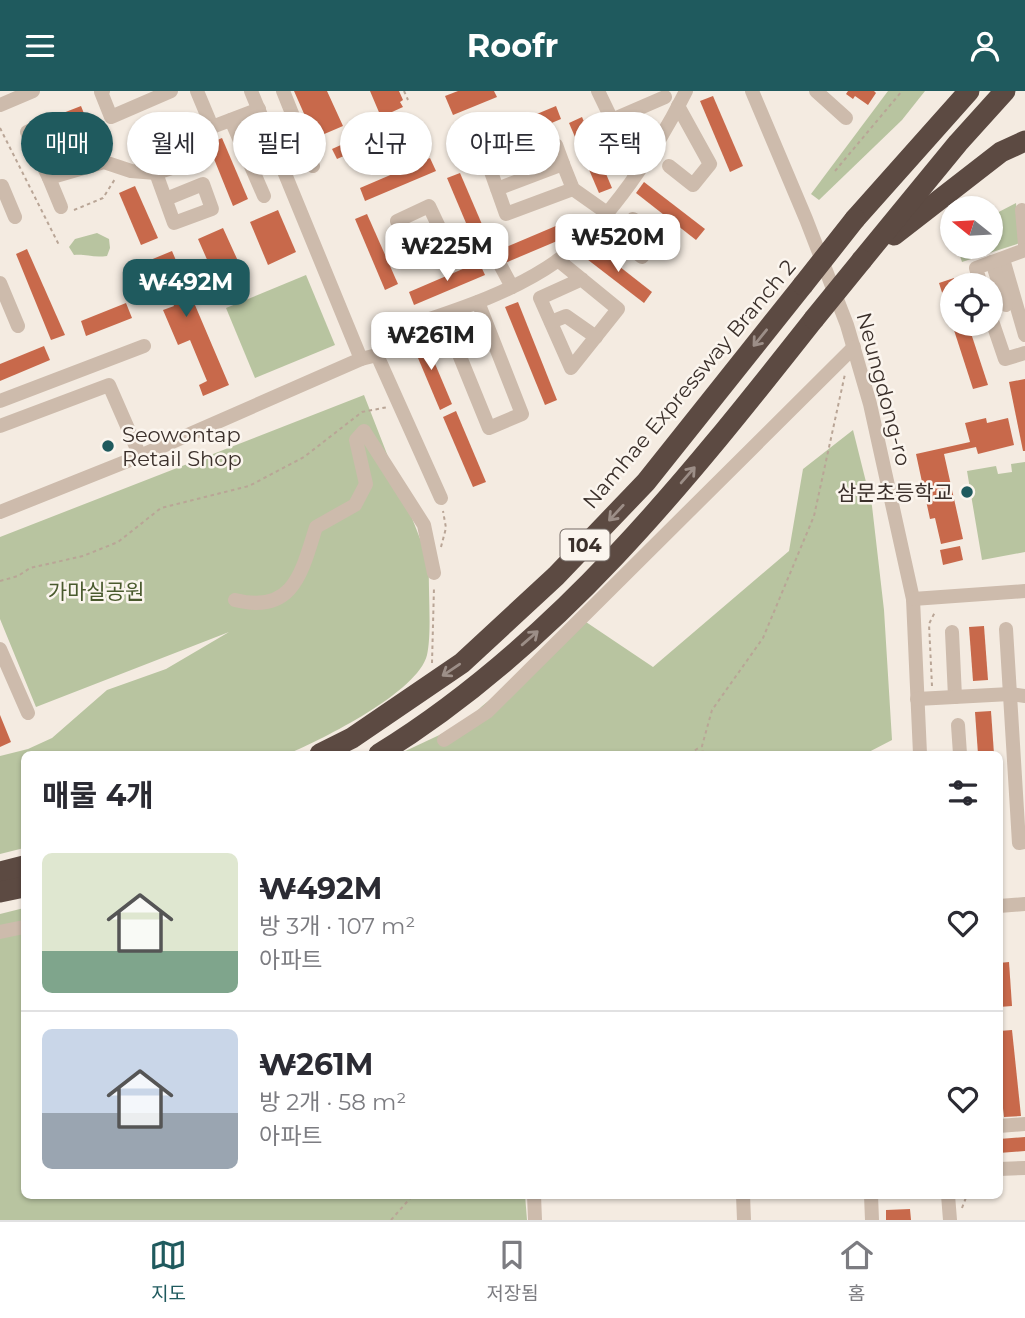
<!DOCTYPE html>
<html lang="ko">
<head>
<meta charset="utf-8">
<style>
	:root { --surface:#fff; --page:#f7f7f7; --text:#2b2b33; --muted:#7c7c81; --line:#e1e1e2; --accent:#1f5a5e }
	body { margin:0; font-family:Montserrat,"Noto Sans KR",sans-serif; background:var(--page); color:var(--text); height:100vh; display:flex; flex-direction:column; font-size:26px; white-space:nowrap }
	* { box-sizing:border-box; margin:0 }
	p { font-size:23px; color:var(--muted) }
	.icon { flex:none; width:38px; height:38px; fill:none; stroke:currentColor; stroke-width:2; stroke-linecap:round; stroke-linejoin:round }
	.map { position:relative; flex:1; overflow:hidden }
	.drawer { position:absolute; left:21px; top:660px; width:982px; height:448px; display:flex; flex-direction:column; background:var(--surface); border-radius:10px; box-shadow:0 2px 5px #0004 }
	.drawer>* { flex:none }
	.top-card { position:absolute; left:21px; top:21px; width:984px; height:63px; display:flex; gap:14px }
	.needle { width:46px; rotate:288deg }
	.buttons { position:absolute; left:940px; top:105px; display:grid; gap:14px }
	.buttons a { display:grid; place-items:center; width:63px; height:63px; border-radius:50%; background:var(--surface); box-shadow:0 2px 5px #0004; font-size:35px }
	.price { position:absolute; translate:-50% -60px; padding:0 16px; border-radius:14px; background:#fff; color:#222; font-size:23px; line-height:46px; filter:drop-shadow(0 2px 4px #0008) }
	.price::after { content:''; position:absolute; left:50%; top:42px; width:21px; height:16px; margin-left:-10px; background:inherit; clip-path:polygon(0 0,100% 0,50% 100%) }
	.price.current { background:var(--accent); color:#fff }
	ul { padding:0; list-style:none }
	li { display:flex; align-items:center; gap:21px; height:175px; padding:0 21px }
	li+li { border-top:2px solid var(--line) }
	li span { display:grid; place-items:center; flex:none; width:196px; height:140px; border-radius:10px; color:#555 }
	li>.icon { margin-inline-start:auto }
	span .icon { width:84px; height:84px; fill:#fffc; stroke-width:1 }
	li b { font-size:30px }
	h2 { display:flex; justify-content:space-between; align-items:center; height:84px; padding:0 21px; font-size:30px }
	.chip { padding:0 24px; border-radius:32px; background:var(--surface); box-shadow:0 2px 5px #0004; font-size:24px; line-height:63px }
	.chip.current { background:var(--accent); color:#fff }
	header { display:flex; justify-content:space-between; align-items:center; height:91px; padding:0 21px; background:var(--accent); color:#fff; font-size:32px; font-weight:700 }
	.menu { display:flex; justify-content:space-around; align-items:center; height:98px; border-top:2px solid var(--line); background:var(--surface); font-size:19px; color:var(--muted) }
	.menu a { display:grid; justify-items:center; gap:4px }
	.menu .current { color:var(--accent) }
	.map>svg:first-child { display:block }
	.green { fill:#b8c4a0 }
	.building { fill:#c8694b }
	.lines { fill:none; stroke-linecap:round; stroke-linejoin:round }
	.path { stroke:#b9a596; stroke-width:2; stroke-dasharray:3.5 3.5; stroke-linecap:butt }
	.minor { stroke:#cdbbac; stroke-width:14 }
	.highway { stroke:#5c4a42; stroke-width:21 }
	.highway-bridge { stroke:#5c4a42; stroke-width:21 }
	.oneway { stroke:#9c8e87 }
	.poi-dot { fill:#1f5a5e; stroke:#fbf5ee; stroke-width:2.5 }
	.labels { text-anchor:middle; dominant-baseline:central; stroke-width:5; stroke-linejoin:round; paint-order:stroke }
	.shield { fill:#fbf5ee; stroke:#756b66; stroke-width:2 }
	.shield-label { font-size:19px; font-weight:bold; fill:#3b302b }
	.street-label { font-size:21px; fill:#3b302b; stroke:#fbf5ee }
	.poi-label { font-size:21px; fill:#3b302b; stroke:#fbf5ee; text-anchor:start }
	.park-label { font-size:21px; fill:#4a5a2e; stroke:#fbf5ee }
</style>
</head>
<body>
<header><svg class="icon" aria-label="menu" viewBox="0 0 24 24"><path d="M4 6h16M4 12h16M4 18h16"/></svg>Roofr<svg class="icon" aria-label="person" viewBox="0 0 24 24"><circle cx="12" cy="8" r="4"/><path d="M4 21q1-7 8-7t8 7"/></svg></header>
<div class="map">
<svg width="1025" height="1129" viewBox="0 0 1025 1129">
	<rect width="100%" height="100%" fill="#f4ebe1"/>
	<!-- green -->
	<g class="green">
		<polygon points="888,0 925,0 902,29 819,109 811,103"/>
		<polygon points="1016,112 1020,152 962,171 957,156 990,156 991,125"/>
		<path d="M 97,142 L 109,148 L 110,157 L 107,165 C 93,167 86,163 74,164 L 69,156 L 75,148 Z"/>
		<polygon points="306,184 335,254 255,287 226,217"/>
		<path d="M 364,304 L 426,463 L 429,476 C 428,500 432,542 427,564 C 418,601 323,648 288,663 L 24,663 L 24,757 L 0,763 L 0,665 L 28,658 L 52,647 L 107,599 L 166,578 L 229,541 L 36,616 L 0,528 L 0,446 Z"/>
		<polygon points="853,339 872,415 884,519 892,649 865,663 399,663 467,631 481,616 586,531 653,576 789,460 803,378"/>
		<polygon points="1025,371 1025,461 982,469 967,380 996,375 998,383 1012,381 1011,373"/>
		<polygon points="24,817 24,1104 525,1104 527,1129 0,1129 0,823"/>
	</g>
	<!-- building -->
	<g class="building">
		<polygon points="294,0 327,0 343,35 322,44 316,31 309,34"/>
		<polygon points="370,0 399,0 403,9 400,11 403,16 381,26"/>
		<polygon points="458,0 494,0 497,6 453,24 445,5"/>
		<polygon points="848,0 874,0 876,2 868,14 855,5 853,8 846,3"/>
		<polygon points="713,5 743,75 730,81 700,10"/>
		<polygon points="81,15 95,50 62,63 55,46 71,40 63,22"/>
		<polygon points="556,15 561,28 459,71 453,58"/>
		<polygon points="156,23 170,59 137,72 131,54 146,48 139,30"/>
		<polygon points="582,26 612,97 599,102 569,32"/>
		<polygon points="394,30 397,41 337,68 332,58"/>
		<polygon points="222,47 248,108 233,115 208,53"/>
		<polygon points="430,67 436,80 365,110 360,97"/>
		<polygon points="460,82 490,152 477,158 447,87"/>
		<polygon points="644,91 705,138 696,149 636,102"/>
		<polygon points="135,95 158,147 141,154 119,102"/>
		<polygon points="278,119 296,161 268,174 250,131"/>
		<polygon points="367,123 398,193 385,199 355,128"/>
		<polygon points="570,129 576,142 505,172 499,159"/>
		<polygon points="223,137 248,192 228,201 215,170 209,173 198,148"/>
		<polygon points="592,154 652,201 644,212 583,165"/>
		<polygon points="27,158 65,244 51,249 16,163"/>
		<polygon points="172,160 229,294 203,305 199,294 207,290 190,249 178,254 163,219 174,215 165,194 154,199 143,172"/>
		<polygon points="479,171 485,184 414,214 409,201"/>
		<polygon points="954,187 956,194 952,194 951,230 939,192"/>
		<polygon points="518,211 557,309 545,314 505,216"/>
		<polygon points="126,212 132,227 86,245 81,230"/>
		<polygon points="952,233 968,233 988,294 973,298"/>
		<polygon points="422,242 452,313 440,319 410,248"/>
		<polygon points="44,255 50,269 0,290 0,273"/>
		<polygon points="1025,288 1025,360 1023,360 1009,291"/>
		<polygon points="456,320 486,391 473,396 443,326"/>
		<polygon points="986,327 987,332 1008,327 1014,354 978,363 976,356 944,363 963,448 941,453 935,427 930,428 916,363 970,351 965,332"/>
		<polygon points="960,455 963,469 943,474 940,459"/>
		<polygon points="984,535 988,589 973,590 969,536"/>
		<polygon points="991,620 994,663 978,663 975,621"/>
		<polygon points="0,624 11,651 0,656"/>
		<polygon points="1009,871 1012,915 999,916 999,872"/>
		<polygon points="1012,939 1021,1025 1004,1026 999,982 999,940"/>
		<polygon points="1025,1046 1025,1060 999,1062 999,1048"/>
		<polygon points="910,1118 911,1129 886,1129 886,1119"/>
	</g>
	<g class="lines">
		<!-- path -->
		<g class="path">
			<polyline points="404,0 408,9"/>
			<polyline points="0,37 59,154"/>
			<polyline points="835,80 902,0"/>
			<polyline points="74,119 103,107 115,88"/>
			<polyline points="441,456 446,437 443,420"/>
			<polyline points="0,490 18,485 30,477 83,465 118,451 161,417 249,395 304,366 362,321 388,316"/>
			<polyline points="432,572 434,496"/>
			<polyline points="932,595 929,533 935,521"/>
			<polyline points="689,663 700,656"/>
			<polyline points="703,663 702,655 712,619 763,547 814,425 845,283"/>
			<polyline points="962,1117 967,1104"/>
			<polyline points="391,1129 413,1104"/>
		</g>
		<!-- minor -->
		<g class="minor">
			<polyline points="103,0 101,1 111,26 171,0"/>
			<polyline points="197,0 212,36"/>
			<polyline points="283,0 313,75"/>
			<polyline points="598,0 612,29"/>
			<polyline points="752,0 806,128 847,234 870,313 913,508 920,663"/>
			<polyline points="816,0 846,27"/>
			<polyline points="0,14 33,0"/>
			<polyline points="231,29 264,105"/>
			<polyline points="48,31 27,41 49,87 104,71 131,80 156,82 184,73 196,46 212,36 259,18"/>
			<polyline points="563,73 573,98 607,122"/>
			<polyline points="669,75 693,94 710,73 678,15"/>
			<polyline points="156,82 174,132 212,118 203,93 166,108"/>
			<polyline points="635,84 612,29 665,6"/>
			<polyline points="49,87 61,116"/>
			<polyline points="0,96 2,95 15,126"/>
			<polyline points="497,98 563,73 556,54 490,78 506,123 573,98"/>
			<polygon points="429,115 447,153 414,168 397,130"/>
			<polyline points="1022,119 1025,154"/>
			<polyline points="599,133 642,166 657,147 633,128 619,147"/>
			<polyline points="447,153 496,166 512,196"/>
			<polyline points="1003,168 1025,244"/>
			<polyline points="558,169 618,218 571,277 540,207 582,188"/>
			<polyline points="992,171 1006,214"/>
			<polyline points="0,192 18,235"/>
			<polyline points="981,194 976,177 1025,159"/>
			<polyline points="990,224 1005,268 1025,262"/>
			<polyline points="551,231 566,225 596,246"/>
			<path d="M 400,238 C 454,220 510,203 557,170 C 607,135 659,55 686,0"/>
			<polyline points="454,251 489,337 522,323 478,211"/>
			<polyline points="361,268 377,264 441,407"/>
			<polyline points="0,310 144,255"/>
			<polyline points="0,335 109,294 140,365"/>
			<polyline points="0,421 140,365 361,268 251,0"/>
			<polyline points="913,508 1025,500"/>
			<path d="M 235,509 C 294,524 302,480 316,436 L 355,414 L 366,393 L 356,349 L 364,340 L 424,434 L 434,482"/>
			<polyline points="1006,538 1019,752 1025,751"/>
			<polyline points="952,541 955,606"/>
			<polyline points="0,558 28,622"/>
			<polyline points="917,608 1010,603 1025,605"/>
			<polyline points="958,634 960,663"/>
			<polyline points="444,649 487,621 854,256"/>
			<polyline points="999,815 1025,813"/>
			<polyline points="0,841 24,836"/>
			<polyline points="999,1035 1025,1033"/>
			<polyline points="999,1078 1025,1077"/>
			<polyline points="534,1104 535,1129"/>
			<polyline points="743,1104 744,1129"/>
			<polyline points="871,1104 872,1129"/>
			<polyline points="948,1104 950,1129"/>
		</g>
		<!-- highway -->
		<g class="highway">
			<polyline points="855,128 969,0"/>
			<polyline points="894,144 1001,61 1025,50"/>
			<polyline points="862,169 958,52 1005,0"/>
			<polyline points="320,663 352,647 462,572 556,485 646,391 803,194"/>
			<path d="M 379,663 C 556,554 687,389 814,228"/>
			<polyline points="0,781 24,775"/>
			<polyline points="0,801 24,796"/>
		</g>
		<!-- highway-bridge -->
		<g class="highway-bridge">
			<polyline points="803,194 855,128"/>
			<polyline points="814,228 862,169"/>
		</g>
	</g>
	<!-- one-way arrows -->
	<defs><path id="oneway-shaft" d="M-6 0H5M1.5-3L5.5 0L1.5 3" fill="none" stroke-width="1.6" stroke-linecap="round" stroke-linejoin="round" transform="scale(1.75)"/></defs>
	<g class="oneway">
		<use href="#oneway-shaft" transform="translate(760 247) rotate(129)"/>
		<use href="#oneway-shaft" transform="translate(688 384) rotate(-49)"/>
		<use href="#oneway-shaft" transform="translate(616 422) rotate(133)"/>
		<use href="#oneway-shaft" transform="translate(530 547) rotate(-41)"/>
		<use href="#oneway-shaft" transform="translate(451 579) rotate(146)"/>
	</g>
	<!-- markers -->
	<g class="poi-dot">
		<circle cx="108" cy="355" r="7"/>
		<circle cx="967" cy="401" r="7"/>
	</g>
	<g class="labels">
		<!-- shield labels -->
		<rect class="shield" x="560.5" y="438.5" width="49" height="31" rx="5"/>
		<g class="shield-label">
			<text x="585" y="454">104</text>
		</g>
		<!-- street labels -->
		<g class="street-label">
			<text transform="translate(689 293) rotate(-50)">Namhae Expressway Branch 2</text>
			<text transform="translate(884 298) rotate(75)">Neungdong-ro</text>
		</g>
		<!-- poi labels -->
		<g class="poi-label">
			<text x="122" y="343">Seowontap<tspan x="122" dy="24">Retail Shop</tspan></text>
			<text x="953" y="401" text-anchor="end">삼문초등학교</text>
		</g>
		<!-- park labels -->
		<g class="park-label">
			<text x="96" y="500">가마실공원</text>
		</g>
	</g>
</svg>
<div class="buttons">
<a><svg class="needle" viewBox="-14 -14 28 28"><path d="M0-13l5 13h-10z" fill="#e53935"/><path d="M0 13l5-13h-10z" fill="#7c7c81"/></svg></a>
<a><svg class="icon" aria-label="locate" viewBox="0 0 24 24"><circle cx="12" cy="12" r="6"/><path d="M12 2v4M12 18v4M2 12h4M18 12h4"/></svg></a>
</div>
<b class="price" style="left:618px;top:183px">₩520M</b>
<b class="price" style="left:447px;top:192px">₩225M</b>
<b class="price current" style="left:186px;top:228px">₩492M</b>
<b class="price" style="left:431px;top:281px">₩261M</b>
<div class="top-card">
<a class="chip current">매매</a>
<a class="chip">월세</a>
<a class="chip">필터</a>
<a class="chip">신규</a>
<a class="chip">아파트</a>
<a class="chip">주택</a>
</div>
<section class="drawer">
<h2>매물 4개<svg class="icon" aria-label="filters" viewBox="0 0 24 24"><path d="M4 7h16M4 17h16"/><circle cx="9" cy="7" r="2"/><circle cx="15" cy="17" r="2"/></svg></h2>
<ul>
<li><span style="background:linear-gradient(#dfe7d0 70%,#7fa58c 0)"><svg class="icon" aria-label="home" viewBox="0 0 24 24"><path d="M3 11l9-7 9 7M6 9v11h12V9"/></svg></span><div><b>₩492M</b><p>방 3개 · 107 m²</p><p>아파트</p></div><svg class="icon" aria-label="heart" viewBox="0 0 24 24"><path d="M12 20l-8-8c-3-5 5-10 8-4 3-6 11-1 8 4z"/></svg></li>
<li><span style="background:linear-gradient(#c9d6e8 60%,#9aa5b1 0)"><svg class="icon" aria-label="home" viewBox="0 0 24 24"><path d="M3 11l9-7 9 7M6 9v11h12V9"/></svg></span><div><b>₩261M</b><p>방 2개 · 58 m²</p><p>아파트</p></div><svg class="icon" aria-label="heart" viewBox="0 0 24 24"><path d="M12 20l-8-8c-3-5 5-10 8-4 3-6 11-1 8 4z"/></svg></li>
</ul>
</section>
</div>
<nav class="menu">
<a class="current"><svg class="icon" aria-label="map" viewBox="0 0 24 24"><path d="M3 6l6-2 6 2 6-2v14l-6 2-6-2-6 2zM9 4v14M15 6v14"/></svg>지도</a>
<a><svg class="icon" aria-label="saved" viewBox="0 0 24 24"><path d="M7 4h10v16l-5-4-5 4z"/></svg>저장됨</a>
<a><svg class="icon" aria-label="home" viewBox="0 0 24 24"><path d="M3 11l9-7 9 7M6 9v11h12V9"/></svg>홈</a>
</nav>
</body>
</html>
